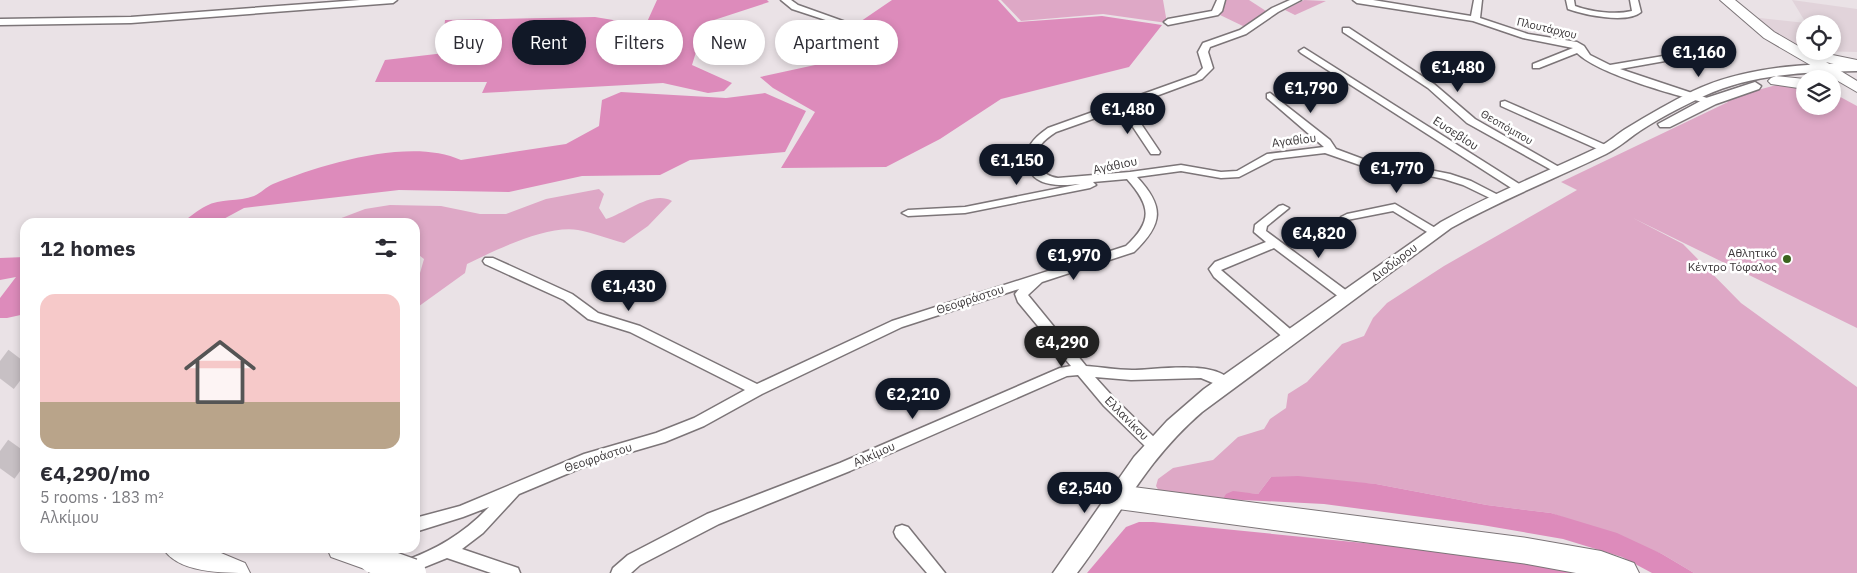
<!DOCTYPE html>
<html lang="en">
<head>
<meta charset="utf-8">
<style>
	:root { --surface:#fff; --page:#f7f7f7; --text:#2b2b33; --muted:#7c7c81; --line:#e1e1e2; --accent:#111827 }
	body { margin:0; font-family:"IBM Plex Sans",sans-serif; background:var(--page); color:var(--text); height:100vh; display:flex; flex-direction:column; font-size:19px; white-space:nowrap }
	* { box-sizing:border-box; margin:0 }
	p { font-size:16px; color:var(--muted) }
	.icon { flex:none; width:28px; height:28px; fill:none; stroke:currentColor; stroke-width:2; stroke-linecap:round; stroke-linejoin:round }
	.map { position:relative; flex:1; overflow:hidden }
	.details { position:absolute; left:20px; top:218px; width:400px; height:335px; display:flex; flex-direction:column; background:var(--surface); border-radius:15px; box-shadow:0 2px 8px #0003 }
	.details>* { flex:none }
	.banner { position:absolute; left:435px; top:20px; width:475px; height:45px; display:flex; gap:10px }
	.buttons { position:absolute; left:1796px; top:15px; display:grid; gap:10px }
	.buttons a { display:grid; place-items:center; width:45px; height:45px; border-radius:50%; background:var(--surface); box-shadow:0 2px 8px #0003; font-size:25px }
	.price { position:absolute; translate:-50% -42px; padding:0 11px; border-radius:18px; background:var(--accent); color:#fff; font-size:16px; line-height:32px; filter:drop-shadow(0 1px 2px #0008) }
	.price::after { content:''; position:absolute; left:50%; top:30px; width:15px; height:11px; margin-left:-8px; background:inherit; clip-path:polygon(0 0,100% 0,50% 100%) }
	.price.on { background:#222; color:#fff }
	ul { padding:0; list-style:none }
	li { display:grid; align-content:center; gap:10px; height:265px; padding:0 20px }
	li+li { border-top:1px solid var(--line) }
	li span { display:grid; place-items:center; height:155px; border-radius:15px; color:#555 }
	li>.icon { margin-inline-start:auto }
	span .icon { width:90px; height:90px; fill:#fffc; stroke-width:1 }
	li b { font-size:21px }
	h2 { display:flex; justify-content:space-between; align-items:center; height:60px; padding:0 20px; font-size:21px }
	.chip { padding:0 18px; border-radius:22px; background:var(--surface); box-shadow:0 2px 8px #0003; font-size:18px; line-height:45px }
	.chip.on { background:var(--accent); color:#fff }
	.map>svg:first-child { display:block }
	.built { fill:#e1d3da }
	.green { fill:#dea8c6 }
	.forest { fill:#dd8bbb }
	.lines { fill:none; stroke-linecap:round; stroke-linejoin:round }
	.motorway-tunnel { stroke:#c7c0c4; stroke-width:28; stroke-dasharray:28 14; stroke-linecap:butt }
	.minor-casing { stroke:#7c7578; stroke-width:3 }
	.tertiary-casing { stroke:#7c7578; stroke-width:3 }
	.primary-casing { stroke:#7c7578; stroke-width:2 }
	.motorway-casing { stroke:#7c7578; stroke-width:2 }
	.minor { fill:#fff; fill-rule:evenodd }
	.tertiary { fill:#fff; fill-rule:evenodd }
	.primary { fill:#fff; fill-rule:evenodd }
	.motorway { fill:#fff; fill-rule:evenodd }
	.motorway-bridge-casing { stroke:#7c7578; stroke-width:31; stroke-linecap:butt }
	.motorway-bridge { stroke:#fff; stroke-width:28 }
	.poi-dot { fill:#3b631e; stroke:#fff; stroke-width:2 }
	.labels { text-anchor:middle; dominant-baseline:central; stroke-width:5; stroke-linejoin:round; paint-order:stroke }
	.far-street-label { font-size:11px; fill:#3c383a; stroke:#fff }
	.street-label { font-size:12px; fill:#3c383a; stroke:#fff }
	.poi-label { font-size:12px; fill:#3c383a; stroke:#fff; text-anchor:end }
</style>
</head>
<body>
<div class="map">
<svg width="1857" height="573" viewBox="0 0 1857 573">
	<rect width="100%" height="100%" fill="#eae2e6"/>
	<!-- built -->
	<polygon class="built" points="1792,0 1857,9 1857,52 1817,51 1832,51 1832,24 1805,24 1805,49 1769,32 1751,17 1806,23"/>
	<!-- green -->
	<g class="green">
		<polygon points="1001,0 1163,0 1167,23 1103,14 1021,21"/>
		<polygon points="1226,0 1249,0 1266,11 1245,27 1220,15"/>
		<polygon points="1304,0 1326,1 1295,15 1285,10"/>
		<polygon points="1780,84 1805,85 1805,106 1832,106 1833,93 1857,106 1857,328 1633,218 1683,244 1741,303 1857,387 1857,573 1694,573 1662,554 1551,513 1487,505 1376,484 1271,477 1258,494 1246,493 1223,499 1159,491 1156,486 1158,479 1173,468 1213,460 1238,437 1264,429 1270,419 1286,408 1288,394 1307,382 1342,344 1364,336 1373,318 1387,303 1444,266 1577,190 1561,182 1728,102 1727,100 1732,97"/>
		<path d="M 599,189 L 604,194 L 599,208 L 606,219 C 626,213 652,190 672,201 L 648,226 L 624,243 C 609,239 594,233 578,230 C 546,225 496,250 467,264 L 465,273 L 415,309 L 415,276 L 420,273 L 424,259 L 415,252 L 415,222 L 331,222 L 365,209 L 390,205 L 441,206 L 480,214 L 506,214 L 546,199 Z"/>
	</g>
	<!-- forest -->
	<g class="forest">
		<polygon points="657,0 767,0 769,2 708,22 754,43 714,43 696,52 692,65 732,83 724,91 708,93 663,83 482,93 487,82 375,82 385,60 453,52 459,32 444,31 445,20 595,17 619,21 647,22"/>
		<polygon points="892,0 998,0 1018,22 1102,16 1162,25 1129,67 1001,99 940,139 886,167 781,168 815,112 773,88 760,77 815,65 785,42 804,40 848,30"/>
		<path d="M 621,92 L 726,98 L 765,93 L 806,111 L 785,152 L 690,160 L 660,175 L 582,176 L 509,192 L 399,190 L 244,208 L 218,222 L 181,222 C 190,218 197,210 206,206 C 220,198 239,202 254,196 C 261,193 266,187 273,184 C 322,164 411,137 461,160 L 566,144 L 599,126 L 602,100 Z"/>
		<polygon points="25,257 25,314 7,318 0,318 0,298 16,277 0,280 0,258"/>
		<polygon points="1298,476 1376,484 1487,505 1551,513 1617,533 1662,554 1694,573 1652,573 1622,557 1563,539 1482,525 1324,504 1223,499 1226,494 1233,491 1258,494 1271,477"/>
		<polygon points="1139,522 1153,522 1505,557 1599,573 1087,573 1126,527"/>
	</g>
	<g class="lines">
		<!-- motorway-tunnel -->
		<g class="motorway-tunnel">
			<polyline points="0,361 25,380"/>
			<polyline points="0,451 25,469"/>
		</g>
		<!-- minor casing -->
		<g class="minor-casing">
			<g id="minor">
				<polygon points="360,0 397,0 393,3 131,23 0,25 0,19 131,17"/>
				<polygon points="781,0 791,0 798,5 854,25 847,27 792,9"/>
				<polygon points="1217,0 1225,0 1222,11 1218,15 1168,25 1164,22 1168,19 1212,11"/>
				<path d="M 1290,0 L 1301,0 L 1278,12 L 1246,34 L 1210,47 L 1208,52 L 1213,68 L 1202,79 L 1129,106 L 1160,152 L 1159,154 L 1151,154 L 1121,109 L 1056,132 C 1050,136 1044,140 1040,146 C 1030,161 1042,176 1058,178 L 1130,172 L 1181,165 L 1221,172 L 1237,171 L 1267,154 L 1324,147 L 1267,98 L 1267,94 L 1270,93 L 1330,140 L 1336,149 L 1379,165 L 1415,167 L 1450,174 L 1471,181 L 1504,198 L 1498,201 L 1494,200 L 1463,185 L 1444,179 L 1415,173 L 1377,171 L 1325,153 L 1274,159 L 1239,177 L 1221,178 L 1181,171 L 1137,177 C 1165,207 1163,224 1134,252 L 1042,282 L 1028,295 L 1086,366 C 1101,367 1117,370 1132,370 C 1156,370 1218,359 1232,383 L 1230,387 L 1225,388 L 1201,378 L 1131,380 L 1095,377 L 1114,398 L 1159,442 L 1161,446 L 1159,450 L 1154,452 L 1149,450 L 1104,406 L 1078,375 L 1067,376 L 850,471 L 719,524 L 640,565 L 631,573 L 611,573 L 613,568 L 628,555 L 707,514 L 840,463 L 1060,368 L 1071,366 L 1018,302 L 1015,294 L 1019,289 L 902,327 L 762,394 L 704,426 L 665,442 L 593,463 L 519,494 L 483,533 L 462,549 L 518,568 L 520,573 L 491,573 L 447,558 L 410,573 L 401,572 L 399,567 L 401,562 C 436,550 463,534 489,507 L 463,517 L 415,532 L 415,518 L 460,506 L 584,454 L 656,433 L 694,418 L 745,390 L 630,332 L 588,319 L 564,300 L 485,264 L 483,261 L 485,258 L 493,258 L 572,294 L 598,313 L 640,326 L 757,384 L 892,321 L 1126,246 C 1153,221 1151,206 1127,179 L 1093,182 L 1096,185 L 1090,188 L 965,213 L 908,216 L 902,213 L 908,210 L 965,207 L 1080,184 C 1067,185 1049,187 1037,179 C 1033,177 1030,171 1028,166 C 1022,149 1035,137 1048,128 L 1196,75 L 1203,68 L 1198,52 L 1203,43 L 1240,30 L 1272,8 Z"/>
				<path d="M 1353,0 L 1373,0 L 1471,16 L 1474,0 L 1482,0 L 1480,18 L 1528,34 L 1577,42 L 1584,46 L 1590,55 L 1610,65 L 1675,54 L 1667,42 L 1675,40 L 1685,55 L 1682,58 L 1620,69 L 1716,101 L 1711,104 C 1678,96 1600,75 1577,53 L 1539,68 L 1533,68 L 1533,64 L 1573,48 L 1523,38 L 1473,21 L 1357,3 Z"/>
				<path d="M 1566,0 L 1574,0 L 1575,6 C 1591,12 1615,15 1632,11 L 1630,0 L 1638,0 L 1641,12 C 1627,24 1585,15 1568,9 Z"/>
				<polygon points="1343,28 1349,28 1434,84 1475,119 1566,171 1561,174 1557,173 1467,123 1428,88 1343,32"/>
				<polygon points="1304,48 1524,187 1526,189 1520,192 1516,191 1301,53 1299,51"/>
				<polygon points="1505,101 1610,147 1611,149 1610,151 1602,151 1501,106 1501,102"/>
				<polygon points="1395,204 1442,232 1436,236 1432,235 1393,211 1347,220 1341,217 1347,214"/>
				<polygon points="1283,205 1289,208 1267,226 1266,231 1351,294 1353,297 1351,300 1343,300 1274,248 1221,270 1296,334 1298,337 1291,342 1286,340 1214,277 1209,269 1215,262 1266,242 1254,232 1255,225 1279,206"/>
				<polygon points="902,525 908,527 945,573 927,573 896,537 894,532 896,527"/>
			</g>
		</g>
		<!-- tertiary casing -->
		<g class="tertiary-casing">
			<g id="tertiary">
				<path d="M 1857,63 L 1857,71 C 1805,72 1752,74 1704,96 C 1681,107 1655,120 1634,135 C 1625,142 1617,148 1606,154 C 1554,179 1501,200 1451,228 L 1202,412 C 1145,461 1121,515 1077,573 L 1053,573 L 1134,457 L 1167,421 L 1204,389 L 1441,222 C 1492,194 1546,172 1599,147 C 1609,142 1617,134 1627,128 C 1648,115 1671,102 1693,91 C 1744,67 1802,64 1857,63 Z"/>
				<polygon points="1755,82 1761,86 1759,89 1716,104 1670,127 1660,127 1658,124 1706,98"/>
			</g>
		</g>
		<!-- primary casing -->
		<g class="primary-casing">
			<g id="primary">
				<polygon points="1720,0 1735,0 1774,32 1812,54 1818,52 1857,60 1857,70 1826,62 1857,81 1857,92 1764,38"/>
				<polygon points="1776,76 1805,79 1805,89 1771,84 1768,81 1771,78"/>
			</g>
		</g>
		<!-- motorway casing -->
		<g class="motorway-casing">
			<g id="motorway">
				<polygon points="1118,485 1527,538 1601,551 1634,563 1639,573 1576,573 1527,564 1118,509 1108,505 1103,497 1108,489"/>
				<path d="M 163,548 L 209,548 L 245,563 L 250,573 C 223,573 177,573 163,548 Z"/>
				<polygon points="327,548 378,548 384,550 389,559 384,568 373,572 331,557"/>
			</g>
		</g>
		<!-- minor -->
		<use href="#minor" class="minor"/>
		<!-- tertiary -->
		<use href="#tertiary" class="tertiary"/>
		<!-- primary -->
		<use href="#primary" class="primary"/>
		<!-- motorway -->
		<use href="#motorway" class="motorway"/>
		<!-- motorway-bridge casing -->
		<g class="motorway-bridge-casing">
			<polyline id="motorway-bridge" points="373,559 412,573"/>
		</g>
		<!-- motorway-bridge -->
		<use href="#motorway-bridge" class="motorway-bridge"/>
	</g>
	<!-- markers -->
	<circle class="poi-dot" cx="1787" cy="259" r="5"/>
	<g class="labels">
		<!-- far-street labels -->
		<g class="far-street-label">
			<text transform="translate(1547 28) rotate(13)">Πλουτάρχου</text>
			<text transform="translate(1507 127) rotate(30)">Θεοπόμπου</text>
		</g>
		<!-- street labels -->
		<g class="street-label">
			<text transform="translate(1456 133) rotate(33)">Ευσεβίου</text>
			<text transform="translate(1294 140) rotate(-7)">Αγαθίου</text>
			<text transform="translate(1115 165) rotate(-12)">Αγάθιου</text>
			<text transform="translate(1394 262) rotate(-37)">Διοδώρου</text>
			<text transform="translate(970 299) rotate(-18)">Θεοφράστου</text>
			<text transform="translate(1127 418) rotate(45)">Ελλανίκου</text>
			<text transform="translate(874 454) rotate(-24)">Αλκίμου</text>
			<text transform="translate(598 457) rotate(-18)">Θεοφράστου</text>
		</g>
		<!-- poi labels -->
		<g class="poi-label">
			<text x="1777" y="252">Αθλητικό<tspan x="1777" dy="14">Κέντρο Τόφαλος</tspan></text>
		</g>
	</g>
</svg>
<div class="buttons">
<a><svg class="icon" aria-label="locate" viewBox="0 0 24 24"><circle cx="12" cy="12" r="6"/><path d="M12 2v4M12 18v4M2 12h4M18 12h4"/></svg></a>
<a><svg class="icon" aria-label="layers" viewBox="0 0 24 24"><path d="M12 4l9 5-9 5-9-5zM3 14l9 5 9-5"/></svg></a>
</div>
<b class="price" style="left:1699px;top:78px">€1,160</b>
<b class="price" style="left:1458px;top:93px">€1,480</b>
<b class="price" style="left:1311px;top:114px">€1,790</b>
<b class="price" style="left:1128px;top:135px">€1,480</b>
<b class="price" style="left:1017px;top:186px">€1,150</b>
<b class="price" style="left:1397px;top:194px">€1,770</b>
<b class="price" style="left:1319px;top:259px">€4,820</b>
<b class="price" style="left:1074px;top:281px">€1,970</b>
<b class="price" style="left:629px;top:312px">€1,430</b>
<b class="price on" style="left:1062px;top:368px">€4,290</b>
<b class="price" style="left:913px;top:420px">€2,210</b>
<b class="price" style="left:1085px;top:514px">€2,540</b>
<div class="banner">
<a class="chip">Buy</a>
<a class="chip on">Rent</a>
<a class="chip">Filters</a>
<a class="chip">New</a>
<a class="chip">Apartment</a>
</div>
<section class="details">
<h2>12 homes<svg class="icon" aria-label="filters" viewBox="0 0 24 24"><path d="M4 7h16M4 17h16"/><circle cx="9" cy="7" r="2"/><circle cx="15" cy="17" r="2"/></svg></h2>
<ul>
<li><span style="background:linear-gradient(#f6c9c9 70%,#b9a48a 0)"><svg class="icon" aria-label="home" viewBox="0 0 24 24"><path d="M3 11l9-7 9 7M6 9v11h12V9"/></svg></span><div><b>€4,290/mo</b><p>5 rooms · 183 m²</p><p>Αλκίμου</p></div></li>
</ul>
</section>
</div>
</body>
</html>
